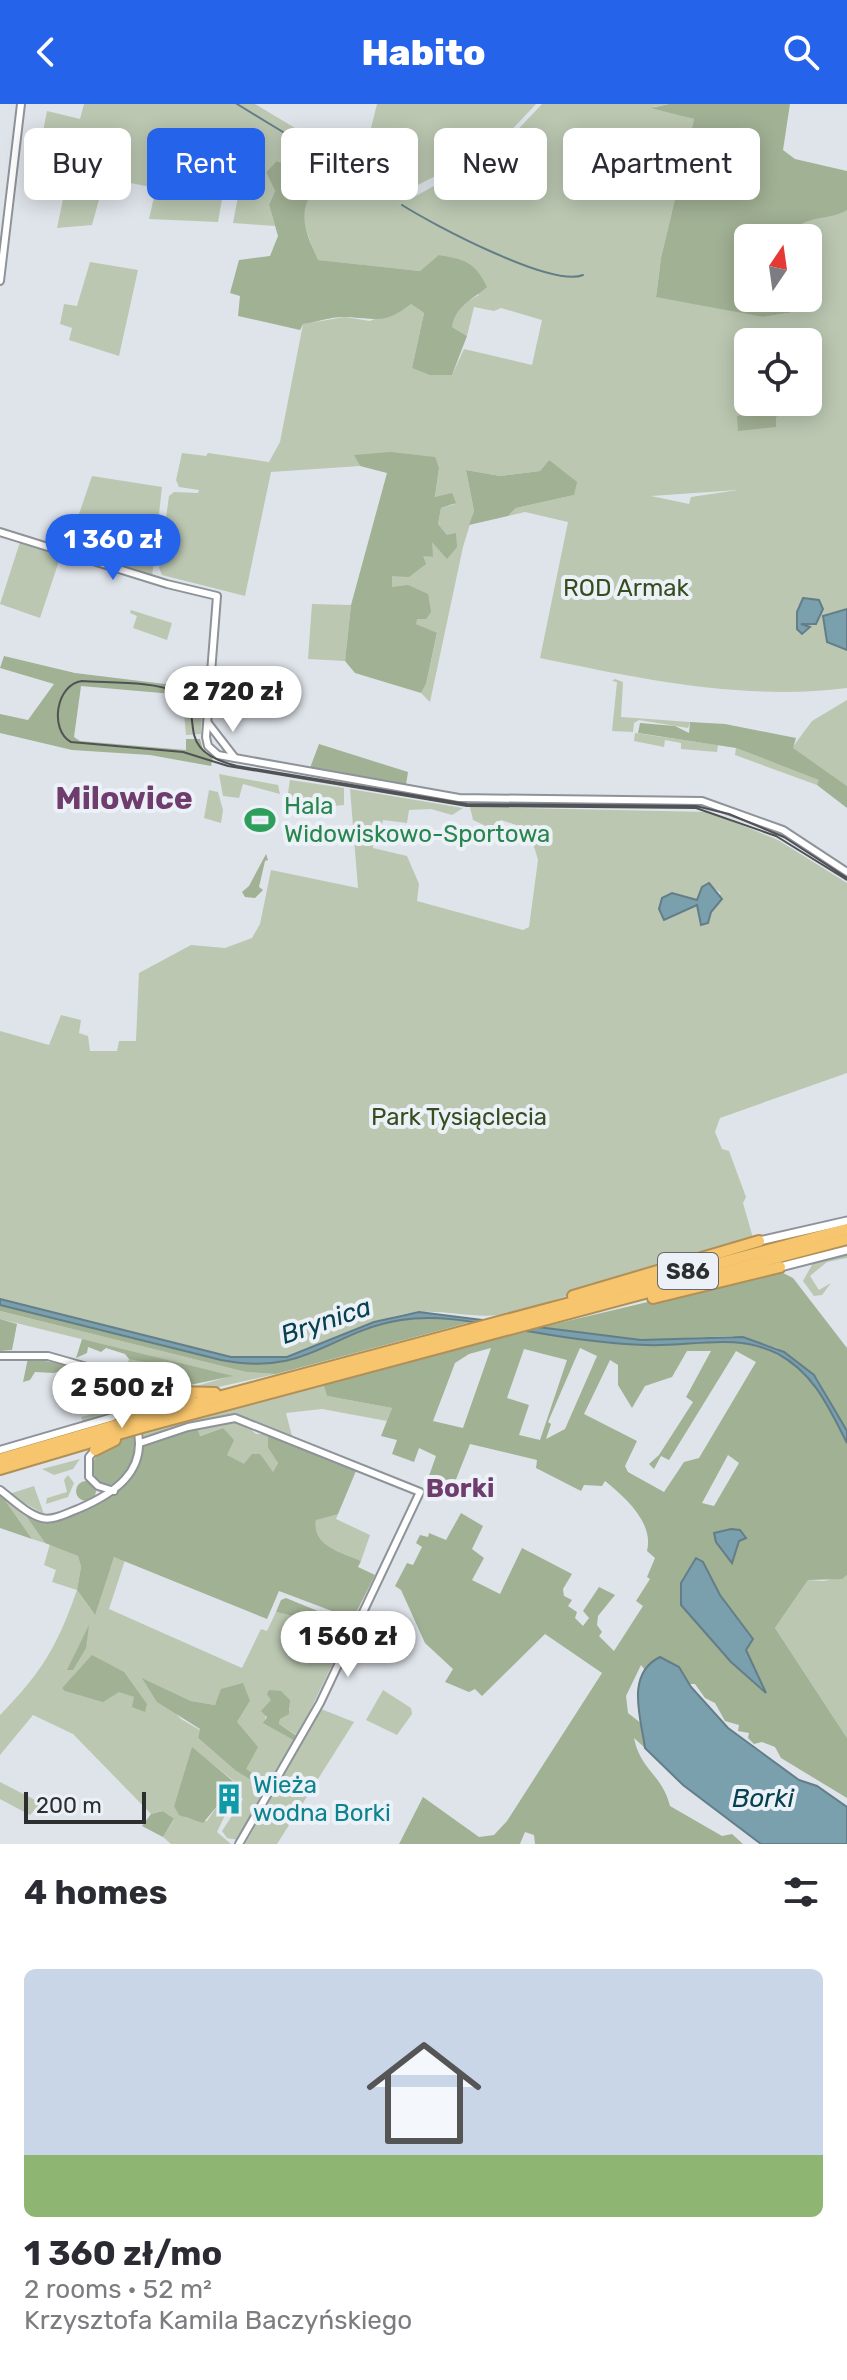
<!DOCTYPE html>
<html lang="en">
<head>
<meta charset="utf-8">
<style>
	:root { --surface:#fff; --page:#f7f7f7; --text:#2b2b33; --muted:#7c7c81; --line:#e1e1e2; --accent:#2563eb }
	body { margin:0; font-family:Rubik,sans-serif; background:var(--page); color:var(--text); height:100vh; display:flex; flex-direction:column; font-size:30px; white-space:nowrap }
	* { box-sizing:border-box; margin:0 }
	p { font-size:26px; color:var(--muted) }
	.icon { flex:none; width:44px; height:44px; fill:none; stroke:currentColor; stroke-width:2; stroke-linecap:round; stroke-linejoin:round }
	.map { position:relative; height:1740px; overflow:hidden }
	.side { display:flex; flex-direction:column; background:var(--surface); flex:1 }
	.side>* { flex:none }
	.banner { position:absolute; left:24px; top:24px; width:800px; height:72px; display:flex; gap:16px }
	.needle { width:52px; rotate:13deg }
	.buttons { position:absolute; left:734px; top:120px; display:grid; gap:16px }
	.buttons a { display:grid; place-items:center; width:88px; height:88px; border-radius:12px; background:var(--surface); box-shadow:0 4px 20px #0003; font-size:40px }
	.scale { position:absolute; left:24px; bottom:20px; width:122px; box-sizing:border-box; padding-left:8px; border:4px solid #2c2e30; border-top:0; font-size:22px; line-height:28px; white-space:nowrap; color:#2c2e30; -webkit-text-stroke:6px #ecf1f7; paint-order:stroke }
	.price { position:absolute; translate:-50% -68px; padding:0 18px; border-radius:28px; background:#fff; color:#222; font-size:26px; line-height:52px; filter:drop-shadow(0 2px 4px #0008) }
	.price::after { content:''; position:absolute; left:50%; top:48px; width:24px; height:18px; margin-left:-12px; background:inherit; clip-path:polygon(0 0,100% 0,50% 100%) }
	.price.active { background:var(--accent); color:#fff }
	ul { padding:0; list-style:none }
	li { display:grid; align-content:center; gap:16px; height:424px; padding:0 24px }
	li+li { border-top:2px solid var(--line) }
	li span { display:grid; place-items:center; height:248px; border-radius:12px; color:#555 }
	li>.icon { margin-inline-start:auto }
	span .icon { width:144px; height:144px; fill:#fffc; stroke-width:1 }
	li b { font-size:34px }
	h2 { display:flex; justify-content:space-between; align-items:center; height:96px; padding:0 24px; font-size:34px }
	.tag { padding:0 28px; border-radius:12px; background:var(--surface); box-shadow:0 4px 20px #0003; font-size:28px; line-height:72px }
	.tag.active { background:var(--accent); color:#fff }
	header { display:flex; justify-content:space-between; align-items:center; height:104px; padding:0 24px; background:var(--accent); color:#fff; font-size:36px; font-weight:800 }
	.map>svg:first-child { display:block }
	.green { fill:#bbc7b1; fill-rule:evenodd }
	.forest { fill:#a1b194; fill-rule:evenodd }
	.water { fill:#7aa0ad; stroke:#637e88; stroke-width:2 }
	.lines { fill:none; stroke-linecap:round; stroke-linejoin:round }
	.stream { stroke:#637e88; stroke-width:2 }
	.tertiary-casing { stroke:#8e9399; stroke-width:10 }
	.secondary-casing { stroke:#8e9399; stroke-width:11 }
	.motorway-casing { stroke:#b09058; stroke-width:14 }
	.tertiary { stroke:#fff; stroke-width:6 }
	.secondary { stroke:#fff; stroke-width:7 }
	.motorway { stroke:#f7c56d; stroke-width:10 }
	.tram { stroke:#505255; stroke-width:2 }
	.motorway-bridge-casing { stroke:#b09058; stroke-width:14; stroke-linecap:butt }
	.motorway-bridge { stroke:#f7c56d; stroke-width:10 }
	.labels { text-anchor:middle; dominant-baseline:central; stroke-width:8; stroke-linejoin:round; paint-order:stroke }
	.shield { fill:#ecf1f7; stroke:#66686c; stroke-width:2 }
	.shield-label { font-size:22px; font-weight:bold; fill:#2c2e30 }
	.park-label { font-size:24px; fill:#364d1f; stroke:#ecf1f7 }
	.leisure-label { font-size:24px; fill:#27864d; stroke:#ecf1f7; text-anchor:start }
	.culture-label { font-size:24px; fill:#0d838f; stroke:#ecf1f7; text-anchor:start }
	.water-label { font-size:26px; font-style:italic; fill:#06414f; stroke:#ecf1f7 }
	.neighbourhood-label { font-size:26px; font-weight:bold; fill:#6f3c6e; stroke:#ecf1f7 }
	.district-label { font-size:32px; font-weight:bold; fill:#6f3c6e; stroke:#ecf1f7 }
</style>
</head>
<body>
<header><svg class="icon" aria-label="back" viewBox="0 0 24 24"><path d="M15 5l-7 7 7 7"/></svg>Habito<svg class="icon" aria-label="search" viewBox="0 0 24 24"><circle cx="10" cy="10" r="6"/><path d="M15 15l6 6"/></svg></header>
<div class="map">
<svg width="847" height="1740" viewBox="0 0 847 1740">
	<rect width="100%" height="100%" fill="#dfe4ea"/>
	<!-- green -->
	<g class="green">
		<path d="M 84,0 L 255,0 L 412,94 L 489,52 L 486,79 L 499,81 L 506,38 L 542,0 L 669,0 L 653,3 L 694,15 L 661,154 L 656,192 L 763,213 L 800,207 L 802,199 L 798,194 L 808,194 L 808,134 L 794,134 L 797,123 L 813,112 L 847,106 L 847,584 C 743,597 642,575 540,554 L 568,418 L 525,408 L 508,412 L 516,404 L 574,391 L 549,356 L 540,367 L 500,372 L 466,366 L 474,407 L 463,443 L 430,598 L 421,589 L 426,580 L 437,530 L 416,520 L 392,484 L 392,472 L 404,471 L 423,451 L 432,453 L 432,437 L 439,441 L 447,431 L 438,420 L 441,404 L 455,400 L 435,394 L 439,364 C 405,349 391,348 355,352 L 360,362 L 271,368 L 245,492 L 162,471 L 159,464 L 169,392 L 174,388 L 198,389 L 199,386 L 179,383 L 176,376 L 182,349 L 206,352 L 208,349 L 269,358 L 280,338 L 303,220 L 345,213 L 370,217 L 411,200 L 424,209 L 412,264 L 452,271 L 464,245 L 532,261 L 542,216 L 501,204 L 494,207 L 474,203 L 467,232 L 452,223 C 456,206 463,199 479,191 L 440,151 L 420,167 L 317,156 L 305,123 L 295,63 L 278,57 L 266,68 L 275,87 L 269,101 L 275,122 L 233,119 L 239,87 L 224,84 L 218,118 L 149,115 L 156,84 L 105,74 L 92,121 L 57,124 L 66,81 L 34,73 L 47,7 L 80,15 ZM 748,238 L 808,238 L 808,298 L 748,298 ZM 738,386 L 691,393 L 689,400 L 651,392 Z"/>
		<polygon points="377,0 536,0 504,34 458,60 464,28 456,25 451,64 412,84 363,56"/>
		<polygon points="90,158 138,166 119,252 69,236 72,224 60,220 64,200 77,202"/>
		<polygon points="92,372 162,383 152,473 83,448 67,445"/>
		<polygon points="20,438 61,451 40,514 0,500"/>
		<polygon points="312,500 351,501 345,557 308,555"/>
		<polygon points="131,506 172,519 167,536 133,524 137,512 130,509"/>
		<polygon points="615,575 623,578 621,613 690,618 688,624 639,616 634,619 633,628 612,627 617,578 612,577"/>
		<polygon points="173,581 203,584 201,630 186,631 183,598 173,590"/>
		<polygon points="847,596 847,682 792,644 812,617"/>
		<polygon points="635,629 718,641 717,648 681,645 681,639 665,636 664,643 634,637"/>
		<polygon points="736,644 820,676 817,681 735,651"/>
		<polygon points="219,670 278,681 280,690 243,680 239,694 223,692"/>
		<polygon points="290,676 344,684 344,701 319,703 309,714 297,708 287,695"/>
		<path d="M 350,685 L 463,704 L 452,711 L 431,705 L 409,706 L 407,719 L 383,716 L 381,725 L 375,725 L 373,744 L 407,752 L 419,780 L 417,797 L 523,826 L 529,823 L 538,756 L 533,739 L 535,727 L 501,716 L 492,725 L 473,716 L 470,703 L 709,708 L 778,736 L 847,779 L 847,969 L 720,1014 L 715,1028 L 722,1045 L 729,1047 L 746,1093 L 743,1099 L 753,1134 L 512,1209 C 477,1217 445,1204 410,1209 C 363,1216 325,1248 278,1255 C 238,1260 197,1245 159,1235 C 106,1222 53,1209 0,1195 L 0,927 L 49,941 L 61,911 L 81,916 L 79,929 L 88,932 L 90,947 L 117,947 L 119,937 L 136,937 L 139,869 L 191,841 L 225,844 L 252,834 L 260,820 L 271,766 L 358,784 ZM 707,779 L 721,789 L 700,819 L 697,801 L 664,816 L 659,805 L 662,795 L 672,789 L 698,796 Z"/>
		<polygon points="209,686 218,688 223,706 221,719 204,714"/>
		<polygon points="847,1150 847,1154 827,1158 810,1172 819,1186 831,1179 822,1191 814,1192 803,1177 813,1159"/>
		<polygon points="0,1207 246,1268 276,1270 214,1284 186,1285 231,1272 0,1215"/>
		<polygon points="138,1254 185,1266 180,1283 125,1268 129,1255"/>
		<path d="M 103,1270 C 116,1276 121,1289 126,1302 L 115,1310 L 83,1318 L 81,1313 L 93,1310 L 96,1306 L 106,1310 L 122,1304 L 108,1275 L 101,1275 Z"/>
		<polygon points="125,1276 188,1291 137,1302"/>
		<polygon points="323,1279 327,1292 392,1304 387,1317 322,1305 286,1309 293,1336 238,1311 220,1312 144,1334 143,1329"/>
		<polygon points="229,1316 246,1321 256,1330 268,1330 268,1344 278,1359 273,1368 236,1359 227,1351 223,1324 199,1332 196,1324"/>
		<polygon points="80,1355 73,1365 54,1371 42,1365"/>
		<polygon points="68,1371 74,1379 68,1393 46,1400 47,1394 67,1388 64,1376"/>
		<polygon points="34,1382 44,1410 9,1390"/>
		<polygon points="0,1389 19,1402 45,1439 32,1435"/>
		<path d="M 326,1410 L 338,1410 L 336,1415 L 370,1431 L 361,1457 C 341,1448 312,1442 316,1416 Z"/>
		<path d="M 50,1440 L 78,1452 L 81,1463 L 77,1486 L 94,1510 L 114,1453 L 125,1456 L 109,1505 L 242,1564 L 261,1525 L 267,1527 L 276,1508 L 324,1518 L 325,1510 L 351,1521 L 298,1632 L 279,1620 L 280,1615 L 290,1606 L 289,1599 L 270,1598 L 264,1619 L 295,1637 L 270,1681 L 245,1665 L 237,1618 L 250,1597 L 219,1594 L 215,1601 L 191,1597 L 144,1575 L 181,1615 L 200,1626 L 198,1634 L 236,1667 L 268,1687 L 238,1736 L 227,1734 L 222,1727 L 243,1695 L 230,1686 L 234,1677 L 192,1644 L 174,1702 L 186,1714 L 207,1717 L 218,1701 L 228,1705 L 217,1728 L 231,1740 L 171,1740 L 163,1733 L 174,1716 L 163,1707 L 151,1710 L 73,1630 L 33,1611 L 0,1651 L 0,1611 C 42,1568 57,1543 77,1486 L 52,1478 L 56,1466 L 44,1461 ZM 92,1552 L 148,1604 L 134,1593 L 119,1587 L 109,1593 L 62,1584 Z"/>
		<polygon points="847,1471 847,1634 775,1524 808,1476 824,1477"/>
		<polygon points="383,1586 411,1604 412,1610 397,1631 366,1616"/>
		<polygon points="321,1605 354,1618 277,1740 245,1740"/>
		<polygon points="0,1678 41,1699 30,1711 0,1695"/>
	</g>
	<!-- forest -->
	<g class="forest">
		<path d="M 669,0 L 790,0 L 783,46 L 795,55 L 847,67 L 847,106 C 831,116 813,111 797,123 L 794,134 L 748,134 L 748,194 L 798,194 L 802,199 L 800,207 L 763,213 L 656,193 L 661,154 L 694,15 L 651,4 Z"/>
		<path d="M 277,57 C 297,63 308,69 311,90 C 297,113 308,133 318,156 L 420,167 L 439,151 C 466,156 475,158 487,183 C 471,197 457,200 452,223 L 467,232 L 452,271 L 430,271 L 412,264 L 424,209 L 411,200 C 385,220 378,215 347,213 C 333,212 317,218 303,220 L 300,226 L 238,212 L 240,192 L 230,189 L 239,156 L 270,152 L 278,132 L 269,101 L 275,87 L 266,68 Z"/>
		<polygon points="769,298 796,298 776,313 776,323 738,327 737,312 763,306"/>
		<polygon points="390,348 435,353 439,364 435,393 452,389 456,399 441,404 438,420 447,431 456,429 457,443 447,455 432,438 433,453 423,452 426,460 409,473 392,472 392,483 408,481 428,490 431,508 426,515 417,515 416,520 437,529 426,580 421,589 355,569 345,557 351,501 387,369 360,362 354,351"/>
		<polygon points="549,356 577,378 574,391 516,404 508,412 469,421 474,407 466,366 500,372 540,367"/>
		<polygon points="4,552 75,569 173,581 173,590 81,582 74,633 80,637 186,646 186,635 200,635 203,646 213,653 211,662 150,651 72,646 0,629 0,610 28,616 54,580 0,564"/>
		<polygon points="690,618 725,620 796,634 793,644 847,682 847,704 817,681 819,676 736,644 638,629 640,619 675,622 689,629"/>
		<polygon points="319,640 408,668 406,681 310,664"/>
		<polygon points="266,750 268,756 265,757 259,783 263,786 255,794 245,793 242,788 249,782"/>
		<polygon points="779,1167 793,1174 847,1244 847,1327 817,1274 777,1244 732,1232 641,1236 542,1223"/>
		<path d="M 0,1201 L 221,1256 C 298,1271 321,1237 388,1219 C 416,1211 446,1213 475,1217 L 276,1270 L 246,1268 L 0,1207 Z"/>
		<polygon points="0,1215 17,1220 12,1246 0,1247"/>
		<path d="M 529,1226 L 660,1241 L 734,1237 L 766,1245 L 794,1260 L 821,1289 L 847,1339 L 847,1471 L 842,1475 L 808,1476 L 775,1524 L 847,1634 L 847,1694 L 781,1654 L 775,1643 L 762,1638 L 754,1640 L 748,1634 L 749,1629 L 738,1627 L 739,1621 L 725,1617 L 715,1599 L 705,1594 L 695,1580 L 690,1580 L 679,1563 L 660,1553 L 645,1566 L 641,1561 L 626,1592 L 628,1609 L 642,1620 L 645,1644 L 634,1634 C 641,1667 662,1670 670,1702 L 722,1732 L 732,1730 L 743,1740 L 535,1740 L 534,1731 L 525,1728 L 520,1740 L 399,1740 L 423,1693 L 479,1733 L 494,1731 L 507,1717 L 602,1569 L 545,1530 L 482,1592 L 475,1585 L 469,1588 L 445,1578 L 453,1565 L 425,1539 L 401,1486 L 395,1482 L 407,1459 L 413,1461 L 422,1443 L 416,1439 L 420,1431 L 428,1433 L 429,1429 L 446,1436 L 461,1409 L 483,1422 L 472,1445 L 484,1454 L 472,1476 L 500,1490 L 522,1444 L 572,1470 L 563,1485 L 564,1492 L 572,1496 L 568,1502 L 577,1508 L 575,1514 L 583,1522 L 589,1514 L 583,1507 L 599,1483 L 615,1491 L 598,1512 L 597,1521 L 602,1528 L 599,1532 L 614,1547 L 643,1502 L 636,1497 L 650,1475 L 647,1473 L 655,1454 L 647,1447 C 654,1419 626,1394 605,1377 L 602,1382 L 584,1381 L 581,1387 L 536,1364 L 537,1356 L 470,1340 L 449,1393 L 424,1386 L 436,1352 L 419,1344 L 414,1358 L 392,1350 L 397,1336 L 381,1332 L 392,1304 L 327,1292 L 323,1279 ZM 491,1244 L 463,1324 L 433,1317 L 455,1259 L 469,1250 ZM 580,1244 L 597,1252 L 565,1325 L 546,1335 L 551,1320 L 548,1318 ZM 524,1245 L 567,1256 L 540,1336 L 519,1331 L 529,1301 L 507,1294 ZM 687,1247 L 711,1247 L 686,1293 L 693,1298 L 659,1351 L 649,1360 L 654,1365 L 661,1352 L 669,1356 L 736,1247 L 756,1258 L 699,1354 L 684,1358 L 664,1388 L 628,1368 L 625,1362 L 637,1337 L 584,1310 L 610,1256 L 618,1261 L 618,1281 L 632,1304 L 645,1282 L 672,1273 ZM 728,1351 L 739,1359 L 714,1402 L 702,1399 ZM 703,1458 L 720,1491 L 753,1534 L 746,1546 L 765,1587 L 731,1558 L 681,1502 L 681,1479 Z"/>
		<polygon points="82,1235 233,1272 180,1283 185,1266 129,1255 125,1250 106,1244 101,1248 88,1243 87,1249 76,1254"/>
		<polygon points="28,1254 74,1262 54,1269 35,1268 30,1276 23,1278"/>
		<path d="M 196,1323 L 200,1332 L 223,1324 L 234,1336 L 227,1351 L 244,1360 L 252,1350 L 260,1350 L 273,1368 L 278,1359 L 268,1344 L 268,1330 L 356,1367 L 338,1410 L 316,1416 C 312,1442 341,1448 361,1457 L 358,1463 L 375,1471 L 353,1515 L 279,1487 L 267,1515 L 114,1453 L 95,1511 L 77,1486 L 81,1463 L 78,1452 L 45,1439 L 19,1402 L 49,1417 C 97,1403 131,1393 144,1341 Z"/>
		<path d="M 135,1332 C 135,1352 132,1390 99,1379 L 92,1367 C 92,1344 115,1337 135,1332 Z"/>
		<circle cx="86" cy="1387" r="10"/>
		<polygon points="0,1389 32,1435 0,1424"/>
		<polygon points="286,1494 325,1510 324,1519 276,1508 281,1496"/>
		<polygon points="89,1521 86,1544 73,1566 67,1566"/>
		<polygon points="92,1551 124,1568 147,1600 145,1608 132,1603 134,1593 119,1588 103,1598 65,1587 62,1584"/>
		<polygon points="142,1574 191,1597 215,1601 221,1585 243,1579 250,1597 237,1618 258,1643 246,1665 270,1681 267,1686 236,1667 198,1634 200,1625 157,1598"/>
		<polygon points="269,1586 281,1587 290,1596 289,1610 280,1615 279,1620 297,1632 295,1637 263,1619 267,1613 261,1607 271,1596 267,1590"/>
		<polygon points="192,1643 234,1678 217,1692 218,1701 203,1719 179,1711 174,1702"/>
		<polygon points="163,1707 174,1715 163,1733 142,1722 151,1710"/>
	</g>
	<!-- water -->
	<g class="water">
		<polygon points="803,494 819,496 823,505 816,520 801,520 810,523 802,530 797,525 797,508"/>
		<polygon points="847,505 847,546 827,538 823,512"/>
		<polygon points="709,779 722,795 711,808 708,819 701,821 697,801 664,816 659,805 662,794 672,789 697,796 702,783"/>
		<path d="M 0,1195 L 231,1253 L 287,1253 L 374,1218 L 419,1208 L 641,1236 L 743,1233 L 784,1248 L 814,1271 L 847,1327 L 847,1339 C 829,1304 814,1269 778,1250 C 735,1228 692,1243 646,1241 C 610,1240 567,1234 533,1228 C 490,1222 446,1209 401,1216 C 328,1228 308,1273 221,1256 L 0,1201 Z"/>
		<polygon points="731,1425 740,1426 746,1434 739,1437 732,1459 716,1438 714,1429"/>
		<polygon points="696,1454 703,1458 720,1491 753,1535 746,1546 766,1589 731,1558 681,1501 681,1479"/>
		<path d="M 660,1553 L 679,1563 L 691,1583 L 728,1624 L 799,1676 L 817,1682 L 847,1703 L 847,1740 L 761,1740 L 683,1681 L 645,1644 C 641,1614 625,1570 660,1553 Z"/>
	</g>
	<g class="lines">
		<!-- stream -->
		<g class="stream">
			<polyline points="237,0 393,95"/>
			<path d="M 402,101 C 432,120 552,184 583,171"/>
		</g>
		<!-- tertiary casing -->
		<g class="tertiary-casing">
			<g id="tertiary">
				<polyline points="0,177 21,0"/>
				<polyline points="0,428 167,480 217,492 206,633 208,642 218,651 459,694 702,697 783,726 847,768"/>
				<polyline points="208,619 235,654"/>
				<polyline points="0,1252 48,1252 115,1271 133,1309"/>
				<polyline points="140,1339 188,1323 235,1314 420,1388 320,1599 239,1740"/>
				<polyline points="0,1346 113,1313"/>
				<polyline points="95,1346 89,1353 89,1373 98,1382 114,1387"/>
				<path d="M 0,1386 C 12,1395 27,1410 42,1414 C 53,1417 67,1409 78,1405 C 113,1390 148,1368 137,1324"/>
			</g>
		</g>
		<!-- secondary casing -->
		<g class="secondary-casing">
			<g id="secondary">
				<polyline points="759,1137 847,1117"/>
				<polyline points="780,1163 847,1146"/>
			</g>
		</g>
		<!-- motorway casing -->
		<g class="motorway-casing">
			<g id="motorway">
				<polyline points="573,1192 759,1137"/>
				<polyline points="653,1194 780,1163"/>
				<polyline points="115,1271 177,1288 215,1289"/>
				<polyline points="145,1304 190,1294"/>
				<polyline points="147,1312 847,1125"/>
				<polyline points="150,1321 847,1135"/>
				<polyline points="95,1346 115,1336"/>
				<polyline points="0,1355 123,1319"/>
				<polyline points="0,1365 125,1328"/>
			</g>
		</g>
		<!-- tertiary -->
		<use href="#tertiary" class="tertiary"/>
		<!-- secondary -->
		<use href="#secondary" class="secondary"/>
		<!-- motorway -->
		<use href="#motorway" class="motorway"/>
		<!-- tram -->
		<path class="tram" d="M 847,774 L 784,733 L 729,710 L 696,702 L 467,700 L 237,662 C 167,645 211,609 175,588 C 156,577 105,579 82,577 C 56,580 49,626 71,638 L 183,648 L 228,662 L 467,702 L 696,704 L 776,732 L 847,776"/>
		<!-- motorway-bridge casing -->
		<g class="motorway-bridge-casing">
			<g id="motorway-bridge">
				<polyline points="121,1311 145,1304"/>
				<polyline points="123,1319 147,1312"/>
				<polyline points="125,1328 150,1321"/>
			</g>
		</g>
		<!-- motorway-bridge -->
		<use href="#motorway-bridge" class="motorway-bridge"/>
	</g>
	<!-- icons -->
	<defs>
		<g id="stadium-bare" transform="scale(2.4)"><path d="M0-5a6.5 5 0 1 0 0 10a6.5 5 0 1 0 0-10ZM-3.5-1.8h7v3.6h-7Z" fill="#2e9e5b" stroke="#ecf1f7" stroke-width="2.5" paint-order="stroke"/></g>
		<g id="building-bare" transform="scale(2.4)"><path d="M-4-6H4V6H1V3H-1V6H-4ZM-2.5-4.3h1.7v1.8h-1.7ZM.8-4.3h1.7v1.8H.8ZM-2.5-1h1.7V.8h-1.7ZM.8-1h1.7V.8H.8Z" fill="#0f9aa8" stroke="#ecf1f7" stroke-width="2.5" paint-order="stroke"/></g>
	</defs>
	<g fill-rule="evenodd">
		<use href="#stadium-bare" x="260" y="716"/>
		<use href="#building-bare" x="229" y="1695"/>
	</g>
	<g class="labels">
		<!-- shield labels -->
		<rect class="shield" x="658" y="1149" width="60" height="36" rx="6"/>
		<g class="shield-label">
			<text x="688" y="1167">S86</text>
		</g>
		<!-- park labels -->
		<g class="park-label">
			<text x="626" y="484">ROD Armak</text>
			<text x="459" y="1013">Park Tysiąclecia</text>
		</g>
		<!-- leisure labels -->
		<g class="leisure-label">
			<text x="284" y="702">Hala<tspan x="284" dy="28">Widowiskowo-Sportowa</tspan></text>
		</g>
		<!-- culture labels -->
		<g class="culture-label">
			<text x="253" y="1681">Wieża<tspan x="253" dy="28">wodna Borki</tspan></text>
		</g>
		<!-- water labels -->
		<g class="water-label">
			<text transform="translate(326 1217) rotate(-19)">Brynica</text>
			<text x="763" y="1694">Borki</text>
		</g>
		<!-- neighbourhood labels -->
		<g class="neighbourhood-label">
			<text x="460" y="1384">Borki</text>
		</g>
		<!-- district labels -->
		<g class="district-label">
			<text x="124" y="694">Milowice</text>
		</g>
	</g>
</svg>
<div class="buttons">
<a><svg class="needle" viewBox="-14 -14 28 28"><path d="M0-13l5 13h-10z" fill="#e53935"/><path d="M0 13l5-13h-10z" fill="#7c7c81"/></svg></a>
<a><svg class="icon" aria-label="locate" viewBox="0 0 24 24"><circle cx="12" cy="12" r="6"/><path d="M12 2v4M12 18v4M2 12h4M18 12h4"/></svg></a>
</div>
<div class="scale">200 m</div>
<b class="price active" style="left:113px;top:478px">1 360 zł</b>
<b class="price" style="left:233px;top:630px">2 720 zł</b>
<b class="price" style="left:122px;top:1326px">2 500 zł</b>
<b class="price" style="left:348px;top:1575px">1 560 zł</b>
<div class="banner">
<a class="tag">Buy</a>
<a class="tag active">Rent</a>
<a class="tag">Filters</a>
<a class="tag">New</a>
<a class="tag">Apartment</a>
</div>
</div>
<section class="side">
<h2>4 homes<svg class="icon" aria-label="filters" viewBox="0 0 24 24"><path d="M4 7h16M4 17h16"/><circle cx="9" cy="7" r="2"/><circle cx="15" cy="17" r="2"/></svg></h2>
<ul>
<li><span style="background:linear-gradient(#c9d6e8 75%,#8fb573 0)"><svg class="icon" aria-label="home" viewBox="0 0 24 24"><path d="M3 11l9-7 9 7M6 9v11h12V9"/></svg></span><div><b>1 360 zł/mo</b><p>2 rooms · 52 m²</p><p>Krzysztofa Kamila Baczyńskiego</p></div></li>
</ul>
</section>
</body>
</html>
